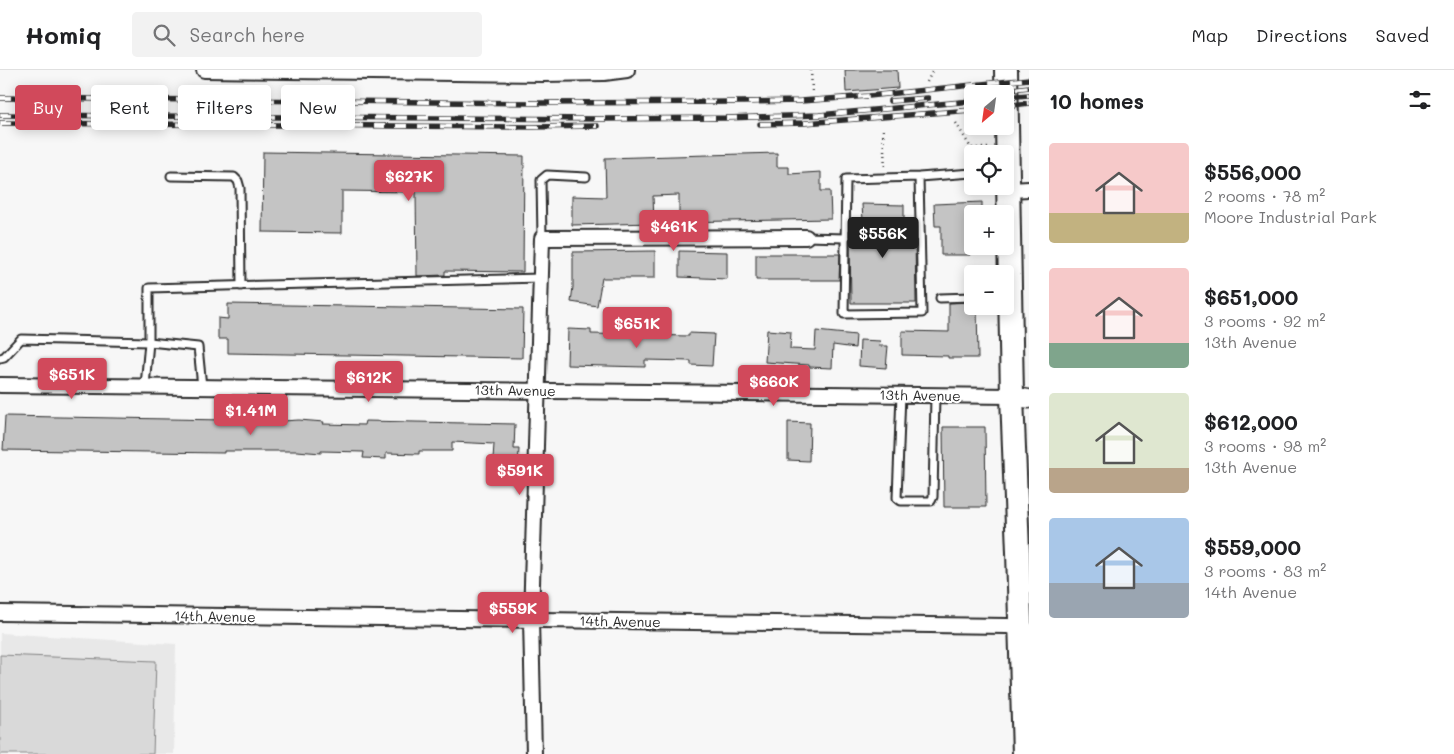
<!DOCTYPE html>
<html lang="en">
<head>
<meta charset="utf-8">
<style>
	:root { --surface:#fff; --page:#f2f2f2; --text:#202124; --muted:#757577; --line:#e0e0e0; --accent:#d1495b }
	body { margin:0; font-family:Mali,sans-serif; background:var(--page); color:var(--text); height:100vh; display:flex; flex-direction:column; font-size:19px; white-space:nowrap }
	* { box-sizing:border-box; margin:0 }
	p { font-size:16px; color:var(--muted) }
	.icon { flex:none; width:28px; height:28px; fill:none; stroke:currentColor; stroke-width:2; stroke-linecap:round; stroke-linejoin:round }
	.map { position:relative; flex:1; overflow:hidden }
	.side { display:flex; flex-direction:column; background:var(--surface); width:425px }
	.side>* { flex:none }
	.hud { position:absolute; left:15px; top:15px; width:475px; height:45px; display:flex; gap:10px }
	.needle { width:32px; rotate:209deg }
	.buttons { position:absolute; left:964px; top:15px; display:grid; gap:10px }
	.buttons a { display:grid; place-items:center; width:50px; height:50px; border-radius:5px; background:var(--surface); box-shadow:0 2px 12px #0003; font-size:25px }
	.price { position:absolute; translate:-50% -42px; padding:0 11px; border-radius:5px; background:var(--accent); color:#fff; font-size:16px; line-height:32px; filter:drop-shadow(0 1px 2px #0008) }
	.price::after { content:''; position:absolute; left:50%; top:30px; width:15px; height:11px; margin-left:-8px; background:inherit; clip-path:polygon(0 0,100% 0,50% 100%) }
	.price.current { background:#222; color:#fff }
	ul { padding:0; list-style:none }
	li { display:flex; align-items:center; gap:15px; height:125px; padding:0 20px }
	li span { display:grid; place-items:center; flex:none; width:140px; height:100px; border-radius:5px; color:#555 }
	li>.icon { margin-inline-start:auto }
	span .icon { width:60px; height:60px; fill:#fffc; stroke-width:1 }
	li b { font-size:21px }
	h2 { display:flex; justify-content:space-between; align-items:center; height:60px; padding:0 20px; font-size:21px }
	.chip { padding:0 18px; border-radius:5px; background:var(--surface); box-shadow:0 2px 12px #0003; font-size:18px; line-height:45px }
	.chip.current { background:var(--accent); color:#fff }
	header { display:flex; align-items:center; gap:30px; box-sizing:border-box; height:70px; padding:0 25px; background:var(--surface); border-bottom:1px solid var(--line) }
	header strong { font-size:24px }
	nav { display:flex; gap:28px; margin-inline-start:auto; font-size:18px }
	.search { width:350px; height:45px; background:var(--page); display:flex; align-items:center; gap:12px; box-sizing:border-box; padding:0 18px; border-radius:5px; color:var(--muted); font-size:19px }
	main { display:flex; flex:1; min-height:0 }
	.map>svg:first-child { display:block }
	.built { fill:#e8e8e8 }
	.green { fill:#d9d9d9; stroke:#828282 }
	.building { fill:#c4c4c4; stroke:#2b2b2b }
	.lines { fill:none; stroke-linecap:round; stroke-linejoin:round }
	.service-casing { stroke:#2b2b2b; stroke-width:11 }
	.minor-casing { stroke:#2b2b2b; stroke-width:18 }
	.tertiary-casing { stroke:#2b2b2b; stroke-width:21 }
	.primary-casing { stroke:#2b2b2b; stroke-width:26 }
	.path { stroke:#2b2b2b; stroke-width:2.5; stroke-dasharray:1 4; stroke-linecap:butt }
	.service { stroke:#fff; stroke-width:7 }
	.minor { stroke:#fff; stroke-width:14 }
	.tertiary { stroke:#fff; stroke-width:18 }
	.primary { stroke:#fff; stroke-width:22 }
	.rail-casing { stroke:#2b2b2b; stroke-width:5.5 }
	.rail { stroke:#fff; stroke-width:4; stroke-dasharray:11; stroke-linecap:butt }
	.labels { text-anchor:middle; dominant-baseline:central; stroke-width:4; stroke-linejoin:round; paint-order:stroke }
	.street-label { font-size:14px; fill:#2b2b2b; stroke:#fff }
</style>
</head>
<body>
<header>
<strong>Homiq</strong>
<div class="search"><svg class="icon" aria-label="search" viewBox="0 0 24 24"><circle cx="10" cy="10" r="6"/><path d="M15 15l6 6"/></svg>Search here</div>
<nav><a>Map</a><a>Directions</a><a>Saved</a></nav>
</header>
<main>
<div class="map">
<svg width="1029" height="684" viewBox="0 0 1029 684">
	<rect width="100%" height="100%" fill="#f7f7f7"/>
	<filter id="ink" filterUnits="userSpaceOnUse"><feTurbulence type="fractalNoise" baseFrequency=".02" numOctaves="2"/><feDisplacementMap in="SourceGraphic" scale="10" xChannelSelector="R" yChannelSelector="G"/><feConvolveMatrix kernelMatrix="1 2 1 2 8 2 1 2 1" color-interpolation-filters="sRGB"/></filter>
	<g filter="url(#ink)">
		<!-- built -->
		<polygon class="built" points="0,563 176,574 174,684 0,684"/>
		<!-- green -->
		<polygon class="green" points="0,585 156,591 153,684 0,684"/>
		<!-- building -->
		<g class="building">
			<polygon points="845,0 897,0 898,18 846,22"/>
			<polygon points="263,82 524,86 523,202 445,201 445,205 417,206 416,122 342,121 342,163 262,162"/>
			<polygon points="777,83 777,97 789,97 789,104 821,102 821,121 830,121 831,149 679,152 679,125 653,126 654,153 572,155 572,126 606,127 605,88"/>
			<polygon points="982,132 982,144 972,144 972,154 970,154 970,185 941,185 941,156 935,156 934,134"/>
			<polygon points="862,134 904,135 904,152 894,168 915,168 916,233 851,233 850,168 864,168"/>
			<polygon points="655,181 655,208 602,208 597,236 571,232 573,217 573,182"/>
			<polygon points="679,181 727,182 727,209 679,207"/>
			<polygon points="756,184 840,184 839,210 756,210"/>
			<polygon points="972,232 972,236 977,236 978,288 948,288 948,286 902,285 902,261 949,262 949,233"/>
			<polygon points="228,234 523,239 522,288 228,283 228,269 218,269 218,248 228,249"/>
			<polygon points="568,259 591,260 591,264 689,266 689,263 714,264 712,296 691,295 691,291 645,290 645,297 567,295"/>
			<polygon points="767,260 791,262 790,279 815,280 816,261 856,265 855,278 833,275 832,298 809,297 809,295 765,292"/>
			<polygon points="860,270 880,271 879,276 888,276 886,298 859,296"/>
			<polygon points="5,346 224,350 224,351 266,352 299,350 324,352 323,354 364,355 365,351 515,354 514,379 519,379 518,397 501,396 501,389 493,389 494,374 452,372 452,381 419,381 419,384 386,383 386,389 363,388 364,382 321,381 321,383 297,381 224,381 224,383 3,380"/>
			<polygon points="788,352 810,353 809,391 788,390"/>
			<polygon points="943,357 985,357 986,437 944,437"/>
		</g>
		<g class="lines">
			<!-- service casing -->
			<g class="service-casing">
				<g id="service">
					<polyline points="171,106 234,107 238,111 240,118 241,216"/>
					<polyline points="919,107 922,243 844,244 846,109 919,107 972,103"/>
					<polyline points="806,167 845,168"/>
					<polyline points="542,168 541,110 547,105 586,107"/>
					<polyline points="940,228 972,227"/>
					<polyline points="0,288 4,287 21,269 149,272 198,277 202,317"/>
					<polyline points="145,316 149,272 149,218 541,208"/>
					<polyline points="901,324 897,428 901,431 931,431 933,427 935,325"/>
				</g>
			</g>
			<!-- minor casing -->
			<g class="minor-casing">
				<g id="minor">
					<polyline points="204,0 543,4 604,3 627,0"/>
					<polyline points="1009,120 1029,119"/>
					<polyline points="0,315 1012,326"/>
					<polyline points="0,543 1007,556 1026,558"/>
					<polyline points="534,684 531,549 542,168 806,167"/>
				</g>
			</g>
			<!-- tertiary casing -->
			<g class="tertiary-casing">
				<polyline id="tertiary" points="1012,326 1029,329"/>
			</g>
			<!-- primary casing -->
			<g class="primary-casing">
				<polyline id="primary" points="1006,0 1012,326 1018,482 1024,684"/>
			</g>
			<!-- path -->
			<g class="path">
				<polyline points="811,0 812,21"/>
				<polyline points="927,12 933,0"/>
				<polyline points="956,53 971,78 990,78"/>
				<polyline points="883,60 885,99"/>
			</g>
			<!-- service -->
			<use href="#service" class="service"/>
			<!-- minor -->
			<use href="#minor" class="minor"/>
			<!-- tertiary -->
			<use href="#tertiary" class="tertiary"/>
			<!-- primary -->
			<use href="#primary" class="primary"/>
			<!-- rail casing -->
			<g class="rail-casing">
				<g id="rail">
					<polyline points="973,24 1029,17"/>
					<polyline points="1005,27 1029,25"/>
					<polyline points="0,28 540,33 742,32 801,31 869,26 1029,9"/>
					<polyline points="890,31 928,28"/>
					<polyline points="1005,36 1029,33"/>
					<polyline points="0,45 602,49 726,48 819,45 972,31"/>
					<polyline points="0,53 532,57 597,56"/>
					<polyline points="760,54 805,53 972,40"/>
				</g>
			</g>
			<!-- rail -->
			<use href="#rail" class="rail"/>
		</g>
	</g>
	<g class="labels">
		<!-- street labels -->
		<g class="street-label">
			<text transform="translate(515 320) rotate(1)">13th Avenue</text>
			<text transform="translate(920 325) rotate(1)">13th Avenue</text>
			<text transform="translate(215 546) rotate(1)">14th Avenue</text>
			<text transform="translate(620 551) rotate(1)">14th Avenue</text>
		</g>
	</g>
</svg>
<div class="buttons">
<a><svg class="needle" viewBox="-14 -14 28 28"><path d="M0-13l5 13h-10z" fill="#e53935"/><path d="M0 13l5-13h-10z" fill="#757577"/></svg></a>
<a><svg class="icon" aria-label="locate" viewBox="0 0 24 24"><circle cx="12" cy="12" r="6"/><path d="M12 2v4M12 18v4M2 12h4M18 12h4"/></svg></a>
<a>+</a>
<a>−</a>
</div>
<b class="price" style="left:409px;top:132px">$627K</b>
<b class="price" style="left:674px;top:182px">$461K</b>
<b class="price current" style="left:883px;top:189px">$556K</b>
<b class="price" style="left:637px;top:279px">$651K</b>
<b class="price" style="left:72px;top:330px">$651K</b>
<b class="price" style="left:369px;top:333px">$612K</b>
<b class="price" style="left:774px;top:337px">$660K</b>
<b class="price" style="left:251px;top:366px">$1.41M</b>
<b class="price" style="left:520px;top:426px">$591K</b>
<b class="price" style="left:513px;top:564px">$559K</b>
<div class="hud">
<a class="chip current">Buy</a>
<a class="chip">Rent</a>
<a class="chip">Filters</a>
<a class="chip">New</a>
</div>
</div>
<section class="side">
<h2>10 homes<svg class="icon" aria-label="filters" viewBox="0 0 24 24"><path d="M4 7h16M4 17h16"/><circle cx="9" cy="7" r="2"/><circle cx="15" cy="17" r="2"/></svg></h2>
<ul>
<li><span style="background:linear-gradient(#f6c9c9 70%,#c2b280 0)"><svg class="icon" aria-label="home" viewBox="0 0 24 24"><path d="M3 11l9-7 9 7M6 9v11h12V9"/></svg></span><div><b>$556,000</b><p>2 rooms · 78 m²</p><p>Moore Industrial Park</p></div></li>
<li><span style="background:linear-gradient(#f6c9c9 75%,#7fa58c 0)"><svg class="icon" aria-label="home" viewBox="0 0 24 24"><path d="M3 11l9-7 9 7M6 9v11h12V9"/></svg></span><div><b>$651,000</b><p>3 rooms · 92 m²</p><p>13th Avenue</p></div></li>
<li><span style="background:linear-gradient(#dfe7d0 75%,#b9a48a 0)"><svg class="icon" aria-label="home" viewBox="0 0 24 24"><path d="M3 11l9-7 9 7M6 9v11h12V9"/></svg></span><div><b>$612,000</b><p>3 rooms · 98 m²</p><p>13th Avenue</p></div></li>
<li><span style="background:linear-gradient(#a9c7e8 65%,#9aa5b1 0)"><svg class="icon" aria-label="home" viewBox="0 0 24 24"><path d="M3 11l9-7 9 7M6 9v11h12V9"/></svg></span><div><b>$559,000</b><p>3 rooms · 83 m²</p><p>14th Avenue</p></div></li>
</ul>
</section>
</main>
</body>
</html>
